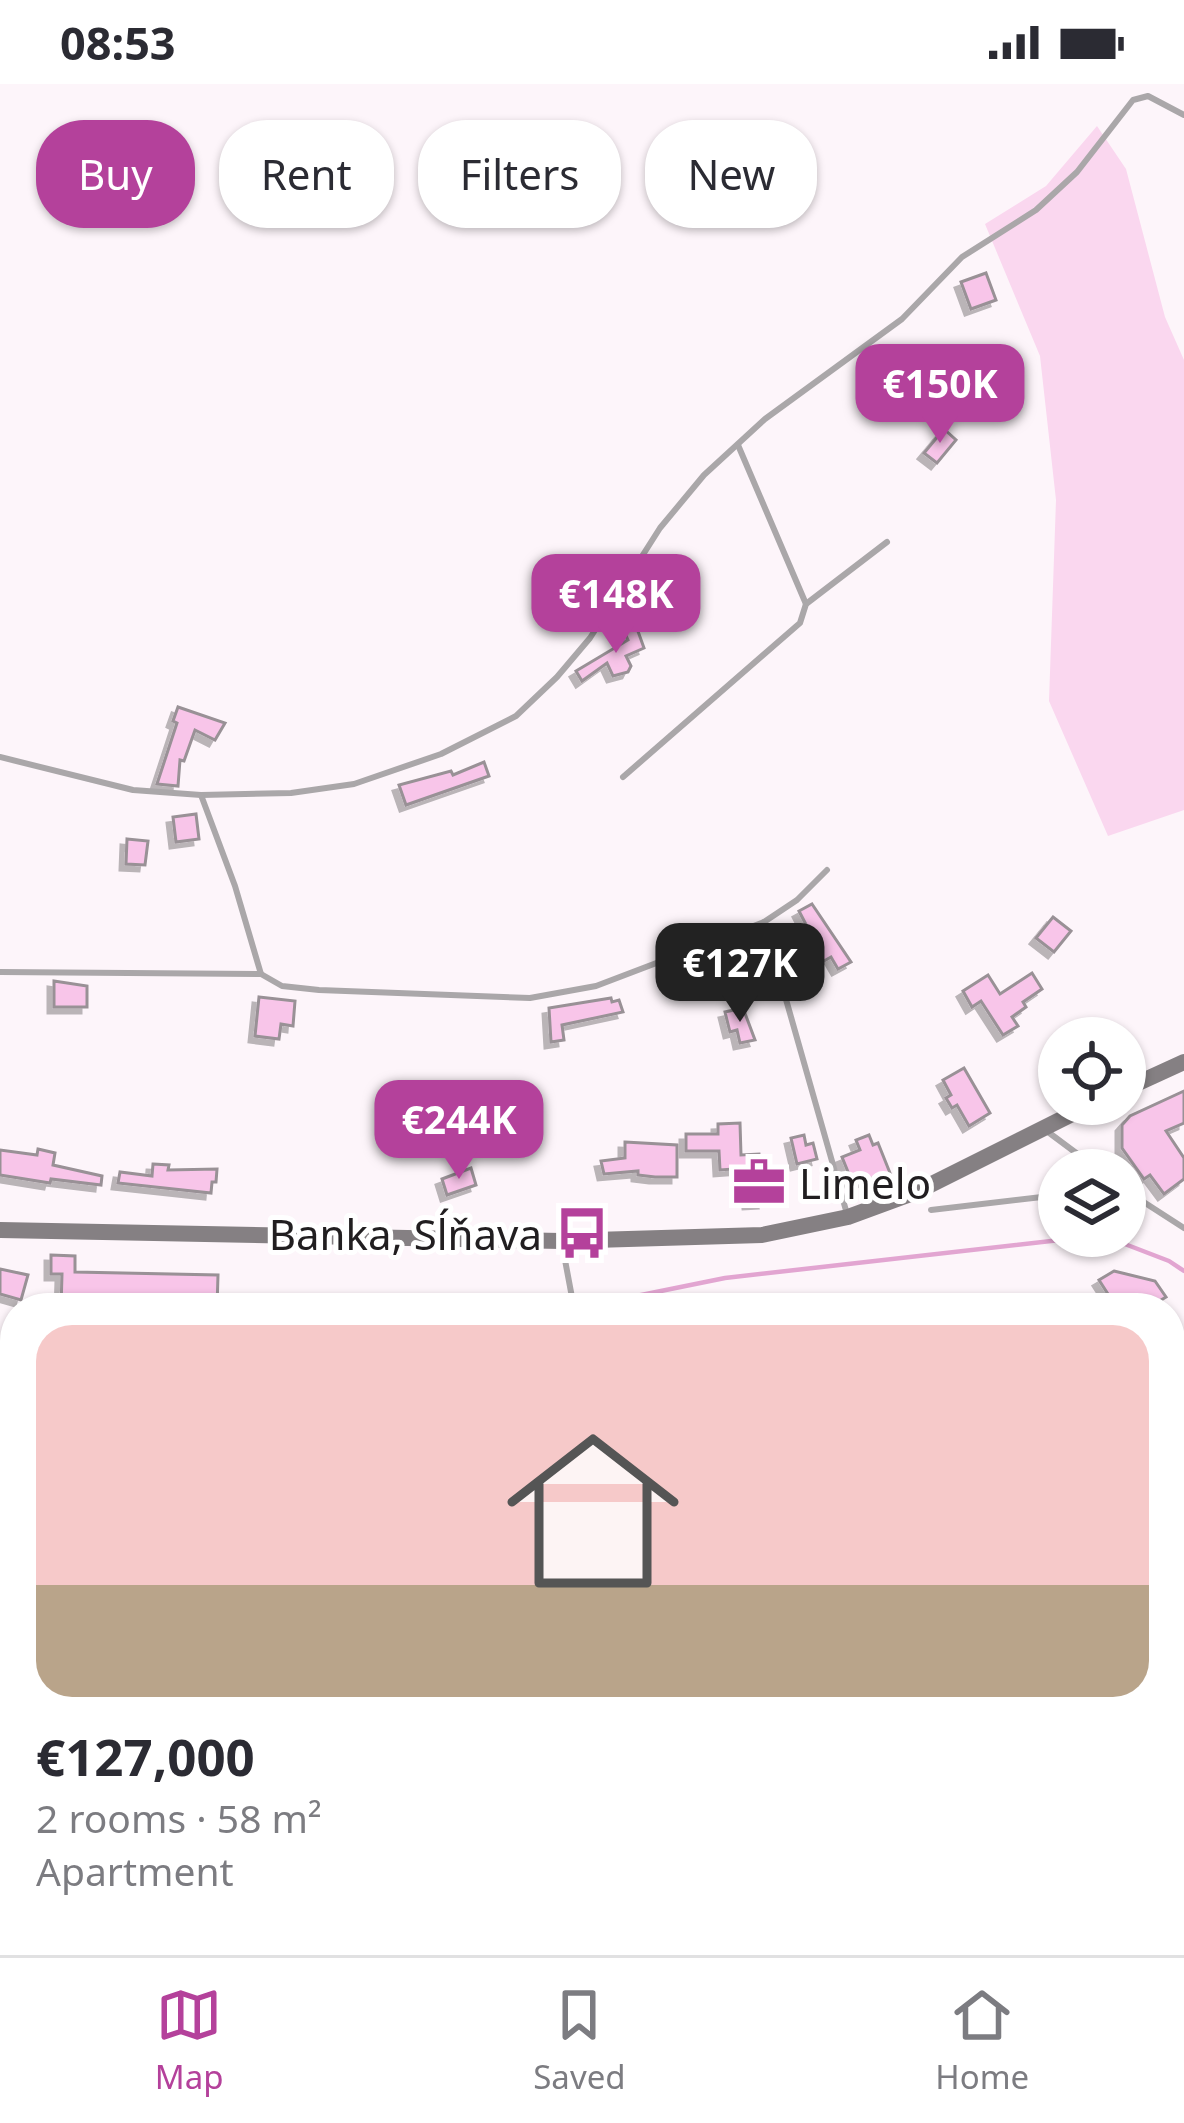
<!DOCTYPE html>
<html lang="en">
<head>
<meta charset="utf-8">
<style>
	:root { --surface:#fff; --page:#f2f2f3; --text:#2b2b33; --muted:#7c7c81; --line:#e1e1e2; --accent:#b4419b }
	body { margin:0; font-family:"Noto Sans",sans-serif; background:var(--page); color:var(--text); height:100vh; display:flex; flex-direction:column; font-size:45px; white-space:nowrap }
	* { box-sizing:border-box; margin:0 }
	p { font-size:39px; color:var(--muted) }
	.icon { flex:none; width:66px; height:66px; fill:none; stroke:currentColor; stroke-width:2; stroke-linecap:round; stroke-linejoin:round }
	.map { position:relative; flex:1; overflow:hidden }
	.side { position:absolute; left:0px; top:1209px; width:1185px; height:663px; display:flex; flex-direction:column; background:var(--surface); border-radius:48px 48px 0 0; box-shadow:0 3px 9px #0004 }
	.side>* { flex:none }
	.banner { position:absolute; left:36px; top:36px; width:1113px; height:108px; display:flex; gap:24px }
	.tools { position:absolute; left:1038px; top:933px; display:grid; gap:24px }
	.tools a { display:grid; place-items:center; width:108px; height:108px; border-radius:50%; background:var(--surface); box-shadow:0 3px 9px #0004; font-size:60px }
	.price { position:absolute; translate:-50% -102px; padding:0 27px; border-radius:24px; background:var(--accent); color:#fff; font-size:39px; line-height:78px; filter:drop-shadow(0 3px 6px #0008) }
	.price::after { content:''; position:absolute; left:50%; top:72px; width:36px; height:27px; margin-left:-18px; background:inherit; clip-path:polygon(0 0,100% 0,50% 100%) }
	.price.on { background:#222; color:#fff }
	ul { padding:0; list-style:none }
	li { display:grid; align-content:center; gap:24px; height:636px; padding:0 36px }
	li span { display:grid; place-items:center; height:372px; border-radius:36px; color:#555 }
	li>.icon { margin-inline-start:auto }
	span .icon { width:216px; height:216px; fill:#fffc; stroke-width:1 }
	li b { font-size:51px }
	.pill { padding:0 42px; border-radius:48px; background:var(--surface); box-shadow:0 3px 9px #0004; font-size:42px; line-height:108px }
	.pill.on { background:var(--accent); color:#fff }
	.status { display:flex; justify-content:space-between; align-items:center; height:84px; padding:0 60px; background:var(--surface); direction:ltr }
	.status svg { height:33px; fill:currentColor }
	.dock { display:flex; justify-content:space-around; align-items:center; height:168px; border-top:3px solid var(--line); background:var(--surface); font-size:33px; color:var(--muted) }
	.dock a { display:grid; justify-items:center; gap:6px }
	.dock .on { color:var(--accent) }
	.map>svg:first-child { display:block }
	.green { fill:#fad7ef }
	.water { fill:#e2a5d1 }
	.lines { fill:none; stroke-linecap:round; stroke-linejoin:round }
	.stream { stroke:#e2a5d1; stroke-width:4.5 }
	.building { fill:#f8c5e9; stroke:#999196; stroke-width:3; filter:url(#shadow) }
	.service { stroke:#aaa7a9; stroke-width:6 }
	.secondary { stroke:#858083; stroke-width:16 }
	.labels { text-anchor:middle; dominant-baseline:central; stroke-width:10; stroke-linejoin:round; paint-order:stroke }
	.poi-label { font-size:42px; fill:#211e20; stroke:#fff; text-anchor:start }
</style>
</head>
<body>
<div class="status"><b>08:53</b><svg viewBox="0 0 49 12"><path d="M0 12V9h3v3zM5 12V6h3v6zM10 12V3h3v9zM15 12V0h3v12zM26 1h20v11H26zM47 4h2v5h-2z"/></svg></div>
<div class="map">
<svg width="1184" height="1871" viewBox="0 0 1184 1871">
	<defs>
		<filter id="shadow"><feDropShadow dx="-6" dy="6" stdDeviation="0" flood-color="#0004"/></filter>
	</defs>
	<rect width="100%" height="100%" fill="#fdf5fa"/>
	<!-- green -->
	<g class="green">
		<polygon points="1097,42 1126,85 1165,233 1184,276 1184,726 1108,752 1049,617 1056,416 1040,272 985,140 1046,102"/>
		<polygon points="1184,1413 1184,1871 834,1871 807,1857 1170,1857 1170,1433"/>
	</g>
	<!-- water -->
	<polygon class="water" points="0,1309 15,1319 15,1857 807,1857 834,1871 0,1871"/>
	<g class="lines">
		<!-- stream -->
		<g class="stream">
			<polyline points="1104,1152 1169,1177 1184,1187"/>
			<polyline points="577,1224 725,1194 1095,1152"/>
		</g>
	</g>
	<!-- building -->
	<g class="building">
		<polygon points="986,189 996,216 971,225 961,198"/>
		<polygon points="944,345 956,356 937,379 924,369"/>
		<polygon points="635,539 644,564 626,572 631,582 628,588 613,592 607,579 582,597 576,587 628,556 623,545"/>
		<polygon points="178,623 225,639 215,656 195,646 184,677 180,676 178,702 157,700 177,639 173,637"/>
		<polygon points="484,678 489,692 406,721 399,701 451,687 453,691"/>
		<polygon points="196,730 199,755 176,758 173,733"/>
		<polygon points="127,755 148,757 145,781 126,780"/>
		<polygon points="812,820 851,878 838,885 831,873 810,885 796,861 812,852 799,827"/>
		<polygon points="1053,833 1071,847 1054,868 1036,854"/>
		<polygon points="1032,889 1042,905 1023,918 1026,923 1012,933 1018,942 1003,951 981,917 972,923 963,907 988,891 1000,910"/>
		<polygon points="54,897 87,902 87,923 54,923"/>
		<polygon points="259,913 295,917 293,942 281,940 279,955 255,952"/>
		<polygon points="611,914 612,918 619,916 623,928 562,941 564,956 551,958 549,924"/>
		<polygon points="743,924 755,956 740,959 737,946 730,948 725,928"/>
		<polygon points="964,984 990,1029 969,1042 957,1021 952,1024 946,1014 951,1011 943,996"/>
		<polygon points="1184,1007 1184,1039 1166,1047 1184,1074 1184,1095 1164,1110 1150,1091 1144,1095 1122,1064 1122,1041 1130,1032"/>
		<polygon points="740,1039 741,1071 759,1070 760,1081 769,1080 772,1114 763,1114 764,1118 749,1119 746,1084 720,1086 719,1067 686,1067 686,1050 718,1050 718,1040"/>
		<polygon points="804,1051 806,1061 813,1059 817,1075 797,1080 791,1054"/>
		<polygon points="869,1051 873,1061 878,1059 890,1089 853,1100 842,1073 860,1066 856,1056"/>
		<polygon points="625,1058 677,1061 677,1093 655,1093 638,1091 638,1087 604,1090 601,1077 625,1074"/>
		<polygon points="38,1065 55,1069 53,1081 102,1092 101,1101 51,1095 50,1099 0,1091 0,1066 37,1071"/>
		<polygon points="153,1080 169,1081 168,1086 217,1085 216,1098 212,1098 211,1109 118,1099 120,1088 152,1092"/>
		<polygon points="471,1084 476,1101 447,1111 442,1095"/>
		<polygon points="51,1171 75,1172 75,1188 218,1191 217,1224 115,1224 115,1219 74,1218 74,1224 61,1224 62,1190 51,1190"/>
		<polygon points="0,1185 28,1191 21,1216 0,1210"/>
		<polygon points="1114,1187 1155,1197 1166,1213 1148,1224 1117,1224 1099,1196"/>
	</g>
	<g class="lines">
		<!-- service -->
		<g class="service">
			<polyline points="738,361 806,520"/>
			<polyline points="0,673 133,706 201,711 291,709 354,700 441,670 516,632 557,593 590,554 660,444 704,391 765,335 902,235 962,173 1036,126 1077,88 1133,16 1148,12 1184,31"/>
			<polyline points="623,693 800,539 806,520 887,458"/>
			<polyline points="201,711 235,802 261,890 282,902 319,906 530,914 596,902 764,838 797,816 827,786"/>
			<polyline points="764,838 847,1130"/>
			<polyline points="0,888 261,890"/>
			<polyline points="1044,1045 1099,1086"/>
			<polyline points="1125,1106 1184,1144"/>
			<polyline points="931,1126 1059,1111"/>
			<polyline points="562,1160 574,1224"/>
			<polyline points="0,1264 15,1273"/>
			<polyline points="930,1857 959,1871"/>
		</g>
		<!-- secondary -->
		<g class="secondary">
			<polyline points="1125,1005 1184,978"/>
			<polyline points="0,1146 561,1157 762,1151 848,1133 916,1108 1092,1020"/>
		</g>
	</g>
	<!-- icons -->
	<defs>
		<g id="office-bare" transform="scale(4.14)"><path d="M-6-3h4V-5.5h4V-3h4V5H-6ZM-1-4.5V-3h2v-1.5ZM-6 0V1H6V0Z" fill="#b4419b" stroke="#fff" stroke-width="2.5" paint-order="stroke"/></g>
		<g id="bus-bare" transform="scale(4.14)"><path d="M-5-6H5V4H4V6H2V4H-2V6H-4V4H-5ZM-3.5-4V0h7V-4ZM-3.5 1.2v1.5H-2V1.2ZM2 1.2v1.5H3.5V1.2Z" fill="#b4419b" stroke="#fff" stroke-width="2.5" paint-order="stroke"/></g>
	</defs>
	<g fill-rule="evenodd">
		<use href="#office-bare" x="759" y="1098"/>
		<use href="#bus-bare" x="582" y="1149"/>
	</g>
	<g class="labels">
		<!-- poi labels -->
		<g class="poi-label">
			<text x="799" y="1098">Limelo</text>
			<text x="542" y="1149" text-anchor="end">Banka, Sĺňava</text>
		</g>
	</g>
</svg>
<div class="tools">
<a><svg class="icon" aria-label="locate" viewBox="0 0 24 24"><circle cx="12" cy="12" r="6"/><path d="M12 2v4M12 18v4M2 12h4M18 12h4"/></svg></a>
<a><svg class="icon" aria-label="layers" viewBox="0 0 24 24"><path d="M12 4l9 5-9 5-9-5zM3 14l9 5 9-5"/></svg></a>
</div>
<b class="price" style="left:940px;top:362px">€150K</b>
<b class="price" style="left:616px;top:572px">€148K</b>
<b class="price on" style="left:740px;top:941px">€127K</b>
<b class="price" style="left:459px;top:1098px">€244K</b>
<div class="banner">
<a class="pill on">Buy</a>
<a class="pill">Rent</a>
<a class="pill">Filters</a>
<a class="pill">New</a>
</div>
<section class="side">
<ul>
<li><span style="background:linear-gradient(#f6c9c9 70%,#b9a48a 0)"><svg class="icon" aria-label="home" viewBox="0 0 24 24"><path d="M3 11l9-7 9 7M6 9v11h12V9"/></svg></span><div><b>€127,000</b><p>2 rooms · 58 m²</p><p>Apartment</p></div></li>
</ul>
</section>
</div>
<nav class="dock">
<a class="on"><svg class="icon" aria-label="map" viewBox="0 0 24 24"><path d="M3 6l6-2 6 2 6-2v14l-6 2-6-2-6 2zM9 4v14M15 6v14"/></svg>Map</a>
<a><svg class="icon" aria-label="saved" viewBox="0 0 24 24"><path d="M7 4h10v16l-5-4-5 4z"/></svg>Saved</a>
<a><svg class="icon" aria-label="home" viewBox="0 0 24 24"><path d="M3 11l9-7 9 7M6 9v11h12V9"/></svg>Home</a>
</nav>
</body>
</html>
